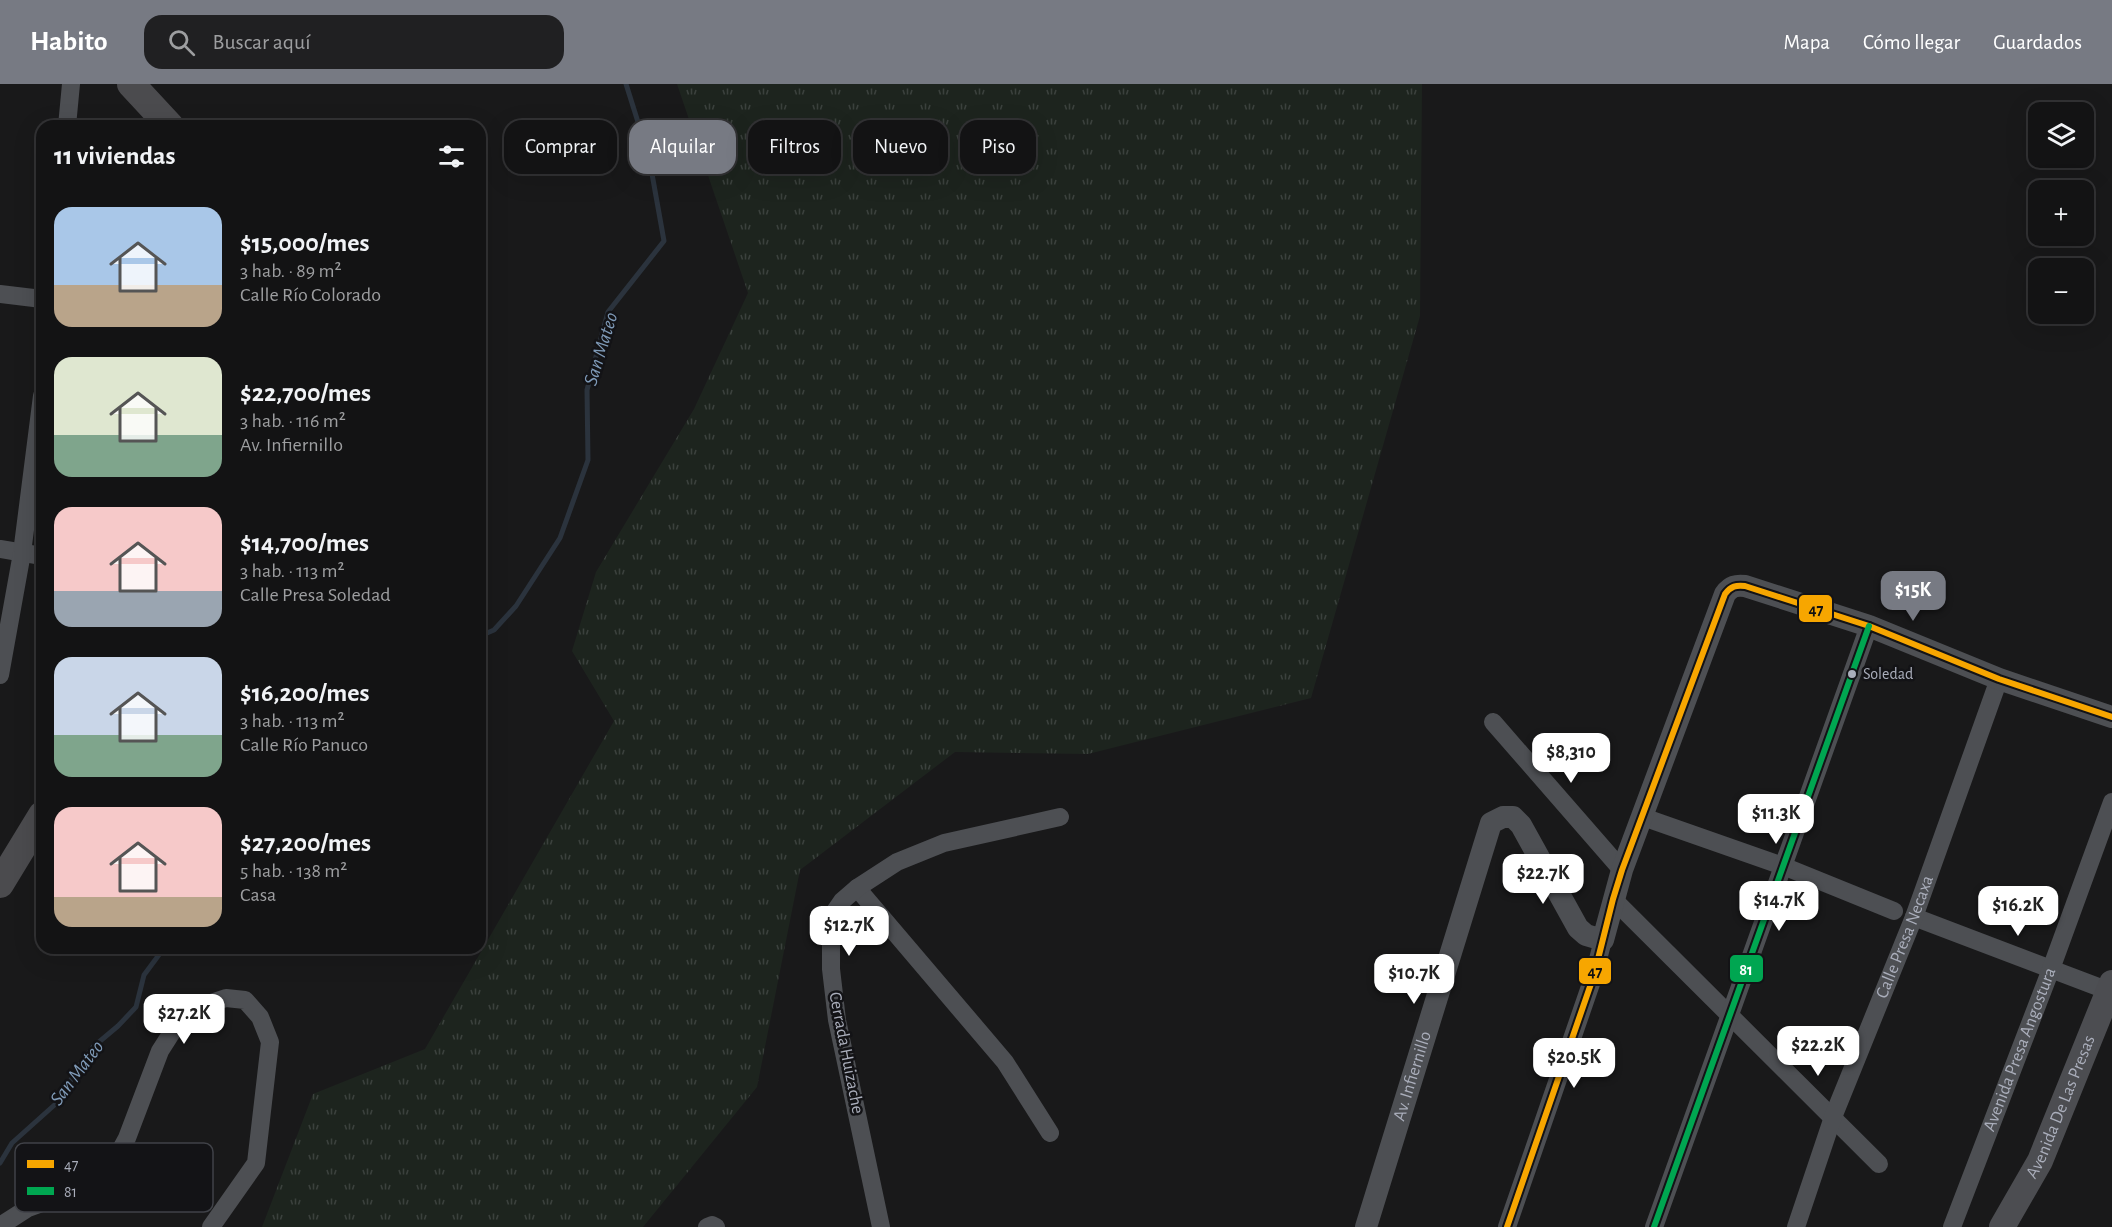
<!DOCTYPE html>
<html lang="es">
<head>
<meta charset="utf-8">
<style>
	:root { --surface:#131314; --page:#202022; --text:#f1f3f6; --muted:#9d9ea0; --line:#323234; --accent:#777a83 }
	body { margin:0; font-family:"Alegreya Sans",sans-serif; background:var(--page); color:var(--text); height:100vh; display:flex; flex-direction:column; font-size:22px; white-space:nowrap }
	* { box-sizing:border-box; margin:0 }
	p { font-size:20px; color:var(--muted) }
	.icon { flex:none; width:33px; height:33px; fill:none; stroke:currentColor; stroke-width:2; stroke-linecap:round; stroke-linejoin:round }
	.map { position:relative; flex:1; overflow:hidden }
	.side { position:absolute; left:36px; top:36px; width:450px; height:834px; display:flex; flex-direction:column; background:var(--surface); border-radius:18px; box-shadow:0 6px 24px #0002,0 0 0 2px var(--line) }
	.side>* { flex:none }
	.top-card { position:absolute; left:504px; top:36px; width:570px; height:54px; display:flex; gap:12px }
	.fabs { position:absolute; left:2028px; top:18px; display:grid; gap:12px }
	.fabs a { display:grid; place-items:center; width:66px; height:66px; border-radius:12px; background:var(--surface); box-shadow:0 6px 24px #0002,0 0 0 2px var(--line); font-size:30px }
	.price { position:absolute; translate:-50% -51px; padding:0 14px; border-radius:12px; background:#fff; color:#222; font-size:20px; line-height:39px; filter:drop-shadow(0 2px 3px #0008) }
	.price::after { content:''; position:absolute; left:50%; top:36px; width:18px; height:14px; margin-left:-9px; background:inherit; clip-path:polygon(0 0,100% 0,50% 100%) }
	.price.active { background:var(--accent); color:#fff }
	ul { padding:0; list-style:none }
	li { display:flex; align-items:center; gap:18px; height:150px; padding:0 18px }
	li span { display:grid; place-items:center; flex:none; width:168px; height:120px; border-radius:18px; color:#555 }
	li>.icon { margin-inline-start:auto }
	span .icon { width:72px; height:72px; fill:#fffc; stroke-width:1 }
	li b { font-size:26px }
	h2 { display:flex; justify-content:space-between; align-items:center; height:72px; padding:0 18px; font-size:26px }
	.chip { padding:0 21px; border-radius:18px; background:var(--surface); box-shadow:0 6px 24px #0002,0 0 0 2px var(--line); font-size:21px; line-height:54px }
	.chip.active { background:var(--accent); color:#fff }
	header { display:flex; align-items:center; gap:36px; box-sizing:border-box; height:84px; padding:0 30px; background:var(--accent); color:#fff }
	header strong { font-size:28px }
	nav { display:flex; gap:33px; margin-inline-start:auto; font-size:21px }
	.search { width:420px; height:54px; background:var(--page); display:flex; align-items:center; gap:15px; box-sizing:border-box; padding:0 21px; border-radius:18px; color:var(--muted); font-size:22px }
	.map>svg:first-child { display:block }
	.grass { fill:url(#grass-tufts) }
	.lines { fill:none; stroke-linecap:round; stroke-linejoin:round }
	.stream { stroke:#2b333d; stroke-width:5 }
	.minor { stroke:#4d4f53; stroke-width:18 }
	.tertiary { stroke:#4d4f53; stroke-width:22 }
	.secondary { stroke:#4c4d51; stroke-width:26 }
	.primary { stroke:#4b4b4e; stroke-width:28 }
	.bus-1-casing { stroke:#131316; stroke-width:10 }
	.bus-2-casing { stroke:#131316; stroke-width:10 }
	.bus-1 { stroke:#f7a600; stroke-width:6 }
	.bus-2 { stroke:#00a651; stroke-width:6 }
	.bus-dot { fill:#aaaebb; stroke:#131316; stroke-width:2 }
	.labels { text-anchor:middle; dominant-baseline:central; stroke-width:5; stroke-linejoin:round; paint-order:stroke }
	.bus-label { font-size:16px; fill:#aaaebb; stroke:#131316; text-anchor:start }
	.street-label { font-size:18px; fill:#aaaebb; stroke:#131316 }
	.water-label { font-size:20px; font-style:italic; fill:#7f9ab7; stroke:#131316 }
	.key { fill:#131316; stroke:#404248; stroke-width:1.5 }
	.key-label { font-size:16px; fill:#aaaebb }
	.line-badge { stroke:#131316; stroke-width:2 }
	.badge-label { font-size:16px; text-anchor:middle; font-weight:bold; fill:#fff }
	.pale-badge-label { font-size:16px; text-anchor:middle; font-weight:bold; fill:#111 }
</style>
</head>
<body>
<header>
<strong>Habito</strong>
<div class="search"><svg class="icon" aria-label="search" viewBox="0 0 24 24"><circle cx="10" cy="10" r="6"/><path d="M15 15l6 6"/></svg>Buscar aquí</div>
<nav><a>Mapa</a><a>Cómo llegar</a><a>Guardados</a></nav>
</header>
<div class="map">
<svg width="2112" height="1143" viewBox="0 0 2112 1143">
	<defs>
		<pattern id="grass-tufts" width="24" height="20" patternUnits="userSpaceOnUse" patternTransform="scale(1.5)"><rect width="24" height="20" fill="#1d241e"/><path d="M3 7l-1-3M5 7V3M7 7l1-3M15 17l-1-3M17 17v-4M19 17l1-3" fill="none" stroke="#3b413d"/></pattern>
	</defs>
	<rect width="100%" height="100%" fill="#19191a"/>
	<!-- grass -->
	<polygon class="grass" points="677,0 1422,0 1420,232 1311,614 1088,670 955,668 800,786 757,1003 643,1143 262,1143 313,1010 425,965 614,637 572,567 596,488 694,325 748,209"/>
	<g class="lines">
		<!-- stream -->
		<g class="stream">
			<polyline points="480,552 494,546 516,522 560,454 588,376 587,306 608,228 664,157 649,73 626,0"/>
			<polyline points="0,1079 12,1059 60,1016 78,983 93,963 118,942 136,923 144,891 164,864"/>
		</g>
		<!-- minor -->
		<g class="minor">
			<polyline points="67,42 71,0"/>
			<polyline points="0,210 42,215"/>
			<polyline points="0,465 42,472"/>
			<polyline points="0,591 22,469 42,312"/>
			<polyline points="1493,638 1622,786"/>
			<polyline points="1643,733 1783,782 1894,827"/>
			<polyline points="857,804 1005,978 1050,1049"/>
			<polyline points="1613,815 1879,1080"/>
			<polyline points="1914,833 2109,907"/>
			<polyline points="0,1142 28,1124 83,1104 108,1089 127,1054 160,967 174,945 202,922 226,914 245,916 260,933 270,958 256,1079 211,1143"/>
			<polyline points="707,1143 712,1141 716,1143"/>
			<polyline points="881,1143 837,936 831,885 831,833 842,817 857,804 897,778 944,759 1060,733"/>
			<polyline points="1507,1143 1594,891 1603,856"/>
			<polyline points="1654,1143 1869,542"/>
			<path id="s1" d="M 1796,1143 L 1833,1033 L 1914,833 L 1999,595"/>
			<path id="s2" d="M 1952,1143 L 2051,885 L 2112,718"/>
		</g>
		<!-- tertiary -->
		<path class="tertiary" id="s3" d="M 1366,1143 L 1491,739 L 1503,733 L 1513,733 L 1521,741 L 1578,844 L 1586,851 L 1603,856 L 1622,786 L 1725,510 C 1731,502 1736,501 1745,502 L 1869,542 L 1999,595 L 2112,633"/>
		<!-- secondary -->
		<path class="secondary" id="s4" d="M 2002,1143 L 2040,1077 L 2112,899"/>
		<!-- primary -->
		<g class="primary">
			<polyline points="131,0 170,42"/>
			<polyline points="0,800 42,731"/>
		</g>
		<!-- bus-1 casing -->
		<g class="bus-1-casing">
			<path id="bus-1" d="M 1507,1143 L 1594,891 L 1613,815 L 1622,786 L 1725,510 C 1731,502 1736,501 1745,502 L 1869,542 L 1999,595 L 2112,633"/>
		</g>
		<!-- bus-2 casing -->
		<g class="bus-2-casing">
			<polyline id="bus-2" points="1654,1143 1869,542"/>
		</g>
		<!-- bus-1 -->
		<use href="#bus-1" class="bus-1"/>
		<!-- bus-2 -->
		<use href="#bus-2" class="bus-2"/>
	</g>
	<!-- markers -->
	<circle class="bus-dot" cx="1852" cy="590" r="5"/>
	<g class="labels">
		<!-- bus labels -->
		<g class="bus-label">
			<text x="1863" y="590">Soledad</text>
		</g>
		<!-- street labels -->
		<g class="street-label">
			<text stroke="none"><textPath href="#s1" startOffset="310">Calle Presa Necaxa</textPath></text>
			<text stroke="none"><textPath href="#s2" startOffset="190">Avenida Presa Angostura</textPath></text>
			<text transform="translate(846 969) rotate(79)">Cerrada Huizache</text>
			<text stroke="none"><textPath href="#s3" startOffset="158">Av. Infiernillo</textPath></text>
			<text stroke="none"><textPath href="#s4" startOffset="134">Avenida De Las Presas</textPath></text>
		</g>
		<!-- water labels -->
		<g class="water-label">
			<text transform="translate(601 265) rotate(-73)">San Mateo</text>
			<text transform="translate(77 989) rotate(-53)">San Mateo</text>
		</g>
	</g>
	<!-- legend -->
	<rect x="15" y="1059" width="198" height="69" rx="9" class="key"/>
	<rect x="27" y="1076" width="27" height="8" fill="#f7a600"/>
	<rect x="27" y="1103" width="27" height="8" fill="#00a651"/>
	<g class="key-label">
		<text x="64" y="1086">47</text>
		<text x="64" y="1113">81</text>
	</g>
	<g class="line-badge">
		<rect x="1798" y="510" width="35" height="29" rx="6" fill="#f7a600"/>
		<rect x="1729" y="870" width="35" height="29" rx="6" fill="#00a651"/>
		<rect x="1578" y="873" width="34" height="28" rx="6" fill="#f7a600"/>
	</g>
	<g class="badge-label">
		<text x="1746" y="891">81</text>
	</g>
	<g class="pale-badge-label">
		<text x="1816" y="531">47</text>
		<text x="1595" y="893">47</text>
	</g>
</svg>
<div class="fabs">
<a><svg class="icon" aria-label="layers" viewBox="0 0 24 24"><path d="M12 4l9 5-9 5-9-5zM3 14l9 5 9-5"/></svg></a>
<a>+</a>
<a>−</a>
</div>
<b class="price active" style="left:1913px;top:538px">$15K</b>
<b class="price" style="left:1571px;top:700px">$8,310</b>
<b class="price" style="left:1776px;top:761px">$11.3K</b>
<b class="price" style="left:1543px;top:821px">$22.7K</b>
<b class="price" style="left:1779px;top:848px">$14.7K</b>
<b class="price" style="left:2018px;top:853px">$16.2K</b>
<b class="price" style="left:849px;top:873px">$12.7K</b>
<b class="price" style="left:1414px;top:921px">$10.7K</b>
<b class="price" style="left:184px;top:961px">$27.2K</b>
<b class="price" style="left:1818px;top:993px">$22.2K</b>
<b class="price" style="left:1574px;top:1005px">$20.5K</b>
<div class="top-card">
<a class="chip">Comprar</a>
<a class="chip active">Alquilar</a>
<a class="chip">Filtros</a>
<a class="chip">Nuevo</a>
<a class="chip">Piso</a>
</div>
<section class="side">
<h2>11 viviendas<svg class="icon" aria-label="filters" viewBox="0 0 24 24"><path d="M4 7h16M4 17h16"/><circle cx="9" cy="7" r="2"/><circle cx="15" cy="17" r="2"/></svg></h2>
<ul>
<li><span style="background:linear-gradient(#a9c7e8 65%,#b9a48a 0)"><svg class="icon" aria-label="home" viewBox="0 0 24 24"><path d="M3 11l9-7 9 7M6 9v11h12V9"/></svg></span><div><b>$15,000/mes</b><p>3 hab. · 89 m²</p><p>Calle Río Colorado</p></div></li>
<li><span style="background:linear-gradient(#dfe7d0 65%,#7fa58c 0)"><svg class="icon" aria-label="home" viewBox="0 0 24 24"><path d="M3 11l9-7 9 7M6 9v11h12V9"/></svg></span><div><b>$22,700/mes</b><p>3 hab. · 116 m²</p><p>Av. Infiernillo</p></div></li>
<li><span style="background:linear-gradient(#f6c9c9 70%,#9aa5b1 0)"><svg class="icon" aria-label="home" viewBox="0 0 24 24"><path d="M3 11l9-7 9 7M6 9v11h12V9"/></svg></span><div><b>$14,700/mes</b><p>3 hab. · 113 m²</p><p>Calle Presa Soledad</p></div></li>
<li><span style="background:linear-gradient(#c9d6e8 65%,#7fa58c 0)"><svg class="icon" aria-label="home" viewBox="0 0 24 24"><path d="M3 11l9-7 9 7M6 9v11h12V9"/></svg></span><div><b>$16,200/mes</b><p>3 hab. · 113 m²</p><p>Calle Río Panuco</p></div></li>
<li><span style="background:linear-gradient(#f6c9c9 75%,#b9a48a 0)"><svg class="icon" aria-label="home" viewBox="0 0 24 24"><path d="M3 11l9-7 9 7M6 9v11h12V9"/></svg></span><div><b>$27,200/mes</b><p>5 hab. · 138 m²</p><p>Casa</p></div></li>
</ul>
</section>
</div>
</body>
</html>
